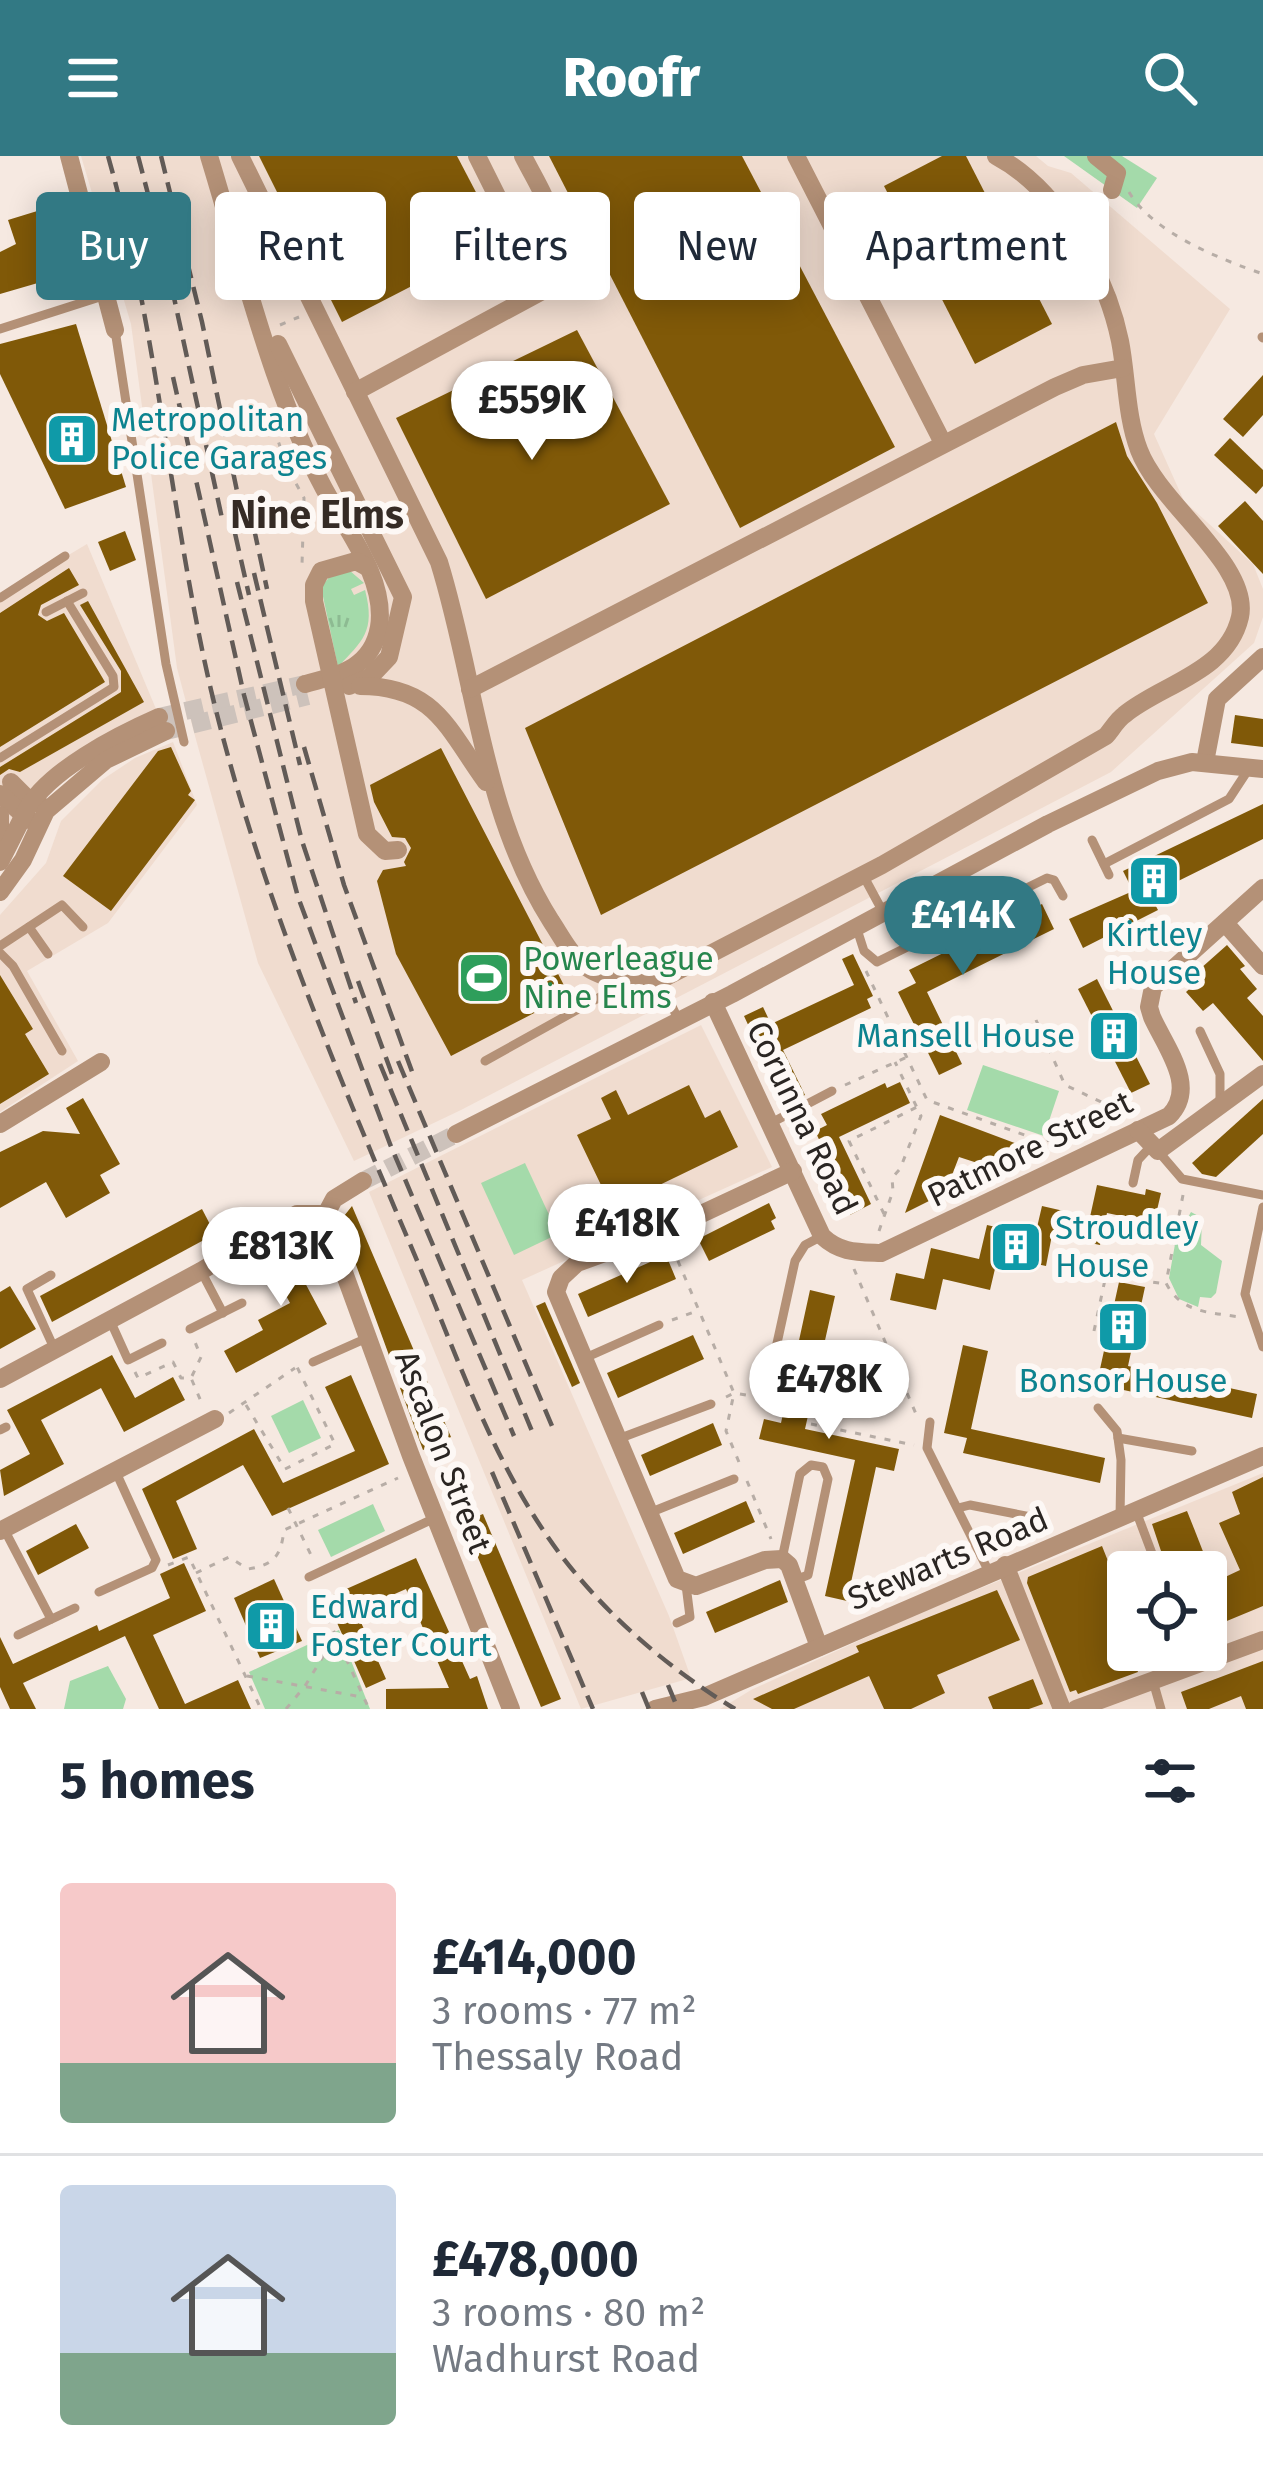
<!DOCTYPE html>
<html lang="en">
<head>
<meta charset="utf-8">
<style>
	:root { --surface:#fff; --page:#f2f2f3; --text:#1f2937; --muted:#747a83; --line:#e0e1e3; --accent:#327984 }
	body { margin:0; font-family:"Fira Sans",sans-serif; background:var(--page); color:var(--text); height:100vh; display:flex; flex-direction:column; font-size:45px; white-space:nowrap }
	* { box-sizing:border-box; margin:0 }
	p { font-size:39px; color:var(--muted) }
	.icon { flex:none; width:66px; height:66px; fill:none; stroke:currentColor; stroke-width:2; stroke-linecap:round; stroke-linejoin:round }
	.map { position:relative; height:1553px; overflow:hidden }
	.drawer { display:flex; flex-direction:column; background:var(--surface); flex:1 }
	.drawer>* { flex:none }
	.guide { position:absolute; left:36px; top:36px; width:1191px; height:108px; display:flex; gap:24px }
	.buttons { position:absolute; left:1107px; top:1395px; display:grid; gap:24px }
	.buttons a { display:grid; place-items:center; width:120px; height:120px; border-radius:12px; background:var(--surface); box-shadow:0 6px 30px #0003; font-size:60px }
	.price { position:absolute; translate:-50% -102px; padding:0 27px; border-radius:42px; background:#fff; color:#222; font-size:39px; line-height:78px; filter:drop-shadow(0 3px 6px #0008) }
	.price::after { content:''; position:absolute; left:50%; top:72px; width:36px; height:27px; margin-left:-18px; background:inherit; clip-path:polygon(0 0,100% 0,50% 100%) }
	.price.on { background:var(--accent); color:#fff }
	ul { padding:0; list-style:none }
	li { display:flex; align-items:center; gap:36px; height:300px; padding:0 60px }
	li+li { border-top:3px solid var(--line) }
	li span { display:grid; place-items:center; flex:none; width:336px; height:240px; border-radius:12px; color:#555 }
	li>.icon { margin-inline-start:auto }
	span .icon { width:144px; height:144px; fill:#fffc; stroke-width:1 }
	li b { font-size:51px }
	h2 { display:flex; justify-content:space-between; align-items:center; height:144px; padding:0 60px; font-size:51px }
	.chip { padding:0 42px; border-radius:12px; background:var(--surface); box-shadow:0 6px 30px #0003; font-size:42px; line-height:108px }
	.chip.on { background:var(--accent); color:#fff }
	header { display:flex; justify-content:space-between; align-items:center; height:156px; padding:0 60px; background:var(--accent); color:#fff; font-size:54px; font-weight:800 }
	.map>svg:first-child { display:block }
	.built { fill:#f0dccf; fill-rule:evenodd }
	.grass { fill:url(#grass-tufts) }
	.park { fill:#a4daaa }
	.building { fill:#805908 }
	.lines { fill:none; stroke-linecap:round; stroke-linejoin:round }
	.minor-tunnel { stroke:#cdc2bb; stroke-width:18; stroke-dasharray:18 9; stroke-linecap:butt }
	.path { stroke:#b7ada6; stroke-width:3; stroke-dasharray:6 9; stroke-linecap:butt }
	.service { stroke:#b49177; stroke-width:9 }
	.minor { stroke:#b49177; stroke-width:18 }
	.rail { stroke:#625b57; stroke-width:4.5; stroke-dasharray:18 9; stroke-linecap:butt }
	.labels { text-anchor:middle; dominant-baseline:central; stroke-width:12; stroke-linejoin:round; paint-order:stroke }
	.culture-label { font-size:33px; fill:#0d838f; stroke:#fdf8f5; text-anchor:start }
	.leisure-label { font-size:33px; fill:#27864d; stroke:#fdf8f5; text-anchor:start }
	.street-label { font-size:33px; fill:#2a2522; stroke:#fdf8f5 }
	.quarter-label { font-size:39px; font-weight:bold; fill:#352b25; stroke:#fdf8f5 }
</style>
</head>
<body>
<header><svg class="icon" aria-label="menu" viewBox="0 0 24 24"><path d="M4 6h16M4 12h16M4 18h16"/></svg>Roofr<svg class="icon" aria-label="search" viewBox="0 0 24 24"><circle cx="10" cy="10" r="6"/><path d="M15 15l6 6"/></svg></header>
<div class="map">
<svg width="1263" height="1553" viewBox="0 0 1263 1553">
	<defs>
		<pattern id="grass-tufts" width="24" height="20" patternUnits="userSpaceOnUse" patternTransform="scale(3)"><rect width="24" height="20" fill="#a4daaa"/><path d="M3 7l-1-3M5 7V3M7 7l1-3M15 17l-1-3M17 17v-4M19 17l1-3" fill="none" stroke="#8dbb92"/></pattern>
	</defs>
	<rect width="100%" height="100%" fill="#f6e9e1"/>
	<!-- built -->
	<g class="built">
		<polygon points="81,0 1036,0 1048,10 1071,17 1230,153 1154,278 1184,345 1253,408 1263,433 1263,461 1254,487 1111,616 461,954 354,1005 258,807 195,580 177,512 131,168"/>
		<polygon points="87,388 156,553 74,597 0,693 0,440"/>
		<polygon points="173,586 197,649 108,767 27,815 78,905 0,956 0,759 46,707 61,665 102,624 135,602"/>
		<polygon points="701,869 772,1011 522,1124 669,1460 691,1522 581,1553 369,1036"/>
		<path d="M 1263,1317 L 1263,1553 L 720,1553 L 751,1534 L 915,1459 ZM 1128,1416 L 1206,1416 L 1206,1494 L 1128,1494 Z"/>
	</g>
	<!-- grass -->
	<path class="grass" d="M 349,414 L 364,427 L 351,433 L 354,439 L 365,434 C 376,476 362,485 338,511 L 321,431 L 332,418 Z"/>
	<!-- park -->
	<g class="park">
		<polygon points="1064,0 1122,0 1157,22 1137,52"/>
		<polygon points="983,909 1059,935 1044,980 967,954"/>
		<polygon points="525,1007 558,1078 514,1099 481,1027"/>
		<polygon points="1191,1056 1202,1062 1201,1089 1222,1105 1216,1137 1211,1142 1200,1141 1198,1151 1179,1143 1169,1122 1177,1077 1191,1079 1193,1071 1186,1065"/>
		<polygon points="303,1244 321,1282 289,1297 271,1260"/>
		<polygon points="373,1348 385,1375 331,1401 318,1374"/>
		<polygon points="339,1474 370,1553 265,1553 249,1516"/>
		<polygon points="108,1510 126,1543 123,1553 64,1553 70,1525"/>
	</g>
	<!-- building -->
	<g class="building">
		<polygon points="259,0 457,0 501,84 342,166"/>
		<polygon points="549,0 742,0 895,291 740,372"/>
		<polygon points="942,0 966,0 1052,168 975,208 884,30"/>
		<polygon points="47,52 55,78 68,74 79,115 0,138 0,96 16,88 8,64"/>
		<polygon points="76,168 126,331 65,353 0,218 0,188"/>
		<polygon points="577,174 670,348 486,443 396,262"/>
		<polygon points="1263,219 1263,259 1243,281 1223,263"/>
		<polygon points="1116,266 1127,300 1157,347 1208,447 601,759 525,572"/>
		<polygon points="1230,282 1263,314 1263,330 1256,338 1214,299"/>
		<polygon points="1245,345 1263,365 1263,418 1218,370"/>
		<polygon points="125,375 136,404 110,415 98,386"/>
		<polygon points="69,412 79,429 41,449 38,459 47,465 64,457 105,526 0,591 0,457"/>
		<polygon points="88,445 144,546 20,616 9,613 0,619 0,611 121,536 121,515 80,449"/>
		<polygon points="1235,559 1263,563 1263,591 1231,587"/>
		<polygon points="171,591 191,635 188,639 195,644 111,755 63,720 158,595"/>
		<polygon points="441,592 569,839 451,900 396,798 377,725 383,714 406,710 404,706 411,692 405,682 392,681 374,646 370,629"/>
		<polygon points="1263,648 1263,683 1150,739 1158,754 1083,792 1069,763 1133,735 1123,715"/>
		<polygon points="1042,748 1054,773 927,836 962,908 939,919 898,836 916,827 909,814"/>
		<polygon points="1227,789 1245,810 1240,813 1257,833 1247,842 1263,860 1263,905 1213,847 1203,855 1186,836 1196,827 1191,821"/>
		<polygon points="853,798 873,840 867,843 871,852 783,894 805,939 785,948 744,860 763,851 771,868 854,829 842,803"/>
		<polygon points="0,819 33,873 25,878 49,918 0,948"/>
		<polygon points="1097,823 1150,928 1131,937 1078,833"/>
		<polygon points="900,926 910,947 839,981 871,1048 850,1059 818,999 825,996 815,975 827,969 821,958 885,927 887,932"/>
		<polygon points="689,929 705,962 720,954 738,991 612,1052 577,979 611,963 601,942 616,934 628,959"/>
		<polygon points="83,942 120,1008 100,1019 110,1037 66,1062 46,1026 0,1052 0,996 43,975 80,978 66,952"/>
		<polygon points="1263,943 1263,978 1216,1021 1202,1018 1192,1007"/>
		<polygon points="940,959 1039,996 999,1014 959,1001 945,1037 905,1057"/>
		<polygon points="1097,1029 1145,1039 1146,1033 1161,1037 1154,1067 1107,1057 1100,1089 1052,1079 1046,1110 998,1100 990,1134 943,1123 936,1154 890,1144 896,1117 924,1123 931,1092 979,1103 987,1069 1035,1080 1042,1050 1090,1061"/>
		<polygon points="769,1047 776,1062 771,1065 775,1073 709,1105 698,1083"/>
		<polygon points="352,1050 451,1281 423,1294 400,1232 406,1229 393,1200 390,1202 340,1065"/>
		<polygon points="202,1053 215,1078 52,1166 40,1140"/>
		<polygon points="298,1080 308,1101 295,1108 327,1168 236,1217 224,1195 263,1174 258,1164 290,1147 275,1119 265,1124 254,1103"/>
		<polygon points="666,1099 676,1123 588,1161 578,1138"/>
		<polygon points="1119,1126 1145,1131 1128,1210 1257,1238 1252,1262 1119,1233 1122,1218 1100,1213"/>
		<polygon points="10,1130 36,1173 0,1193 0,1136"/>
		<polygon points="810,1134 835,1140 805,1273 899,1293 894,1315 876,1311 847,1445 825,1440 855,1304 759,1283 764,1263 781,1267"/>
		<polygon points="545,1146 580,1227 572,1231 536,1150"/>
		<polygon points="693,1179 704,1203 618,1242 607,1217"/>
		<polygon points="963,1189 988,1195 971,1273 1105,1302 1100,1327 963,1297 967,1282 944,1277"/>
		<polygon points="112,1199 135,1242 173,1221 185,1244 124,1276 101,1232 41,1264 64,1308 4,1340 0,1314 30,1298 7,1254"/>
		<polygon points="351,1219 389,1308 272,1360 243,1309 176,1345 197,1393 173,1403 142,1333 254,1273 283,1327 355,1295 325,1231"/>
		<polygon points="713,1267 722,1289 650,1320 641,1299"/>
		<polygon points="1263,1321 1263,1450 1222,1467 1227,1483 1206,1491 1206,1430 1240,1414 1219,1367 1240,1358 1232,1336"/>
		<polygon points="746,1345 755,1366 683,1398 674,1377"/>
		<polygon points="1187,1355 1195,1375 1211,1416 1168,1416 1152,1368"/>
		<polygon points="483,1358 561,1543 541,1551 463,1366"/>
		<polygon points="76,1368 89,1392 38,1419 26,1395"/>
		<polygon points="1102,1390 1110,1410 1143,1398 1149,1416 1128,1416 1128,1494 1169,1494 1135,1508 1138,1516 1078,1538 1076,1534 1070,1536 1027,1427 1028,1421"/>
		<polygon points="416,1402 470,1523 477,1520 488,1553 386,1553 386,1533 449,1532 406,1433 356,1455 386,1523 366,1532 326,1442"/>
		<polygon points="184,1407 206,1455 153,1479 185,1548 238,1524 251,1553 159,1553 125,1480 23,1527 36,1553 10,1553 0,1531 0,1481 13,1508 97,1469 99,1475 170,1442 160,1418"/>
		<polygon points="274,1423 302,1485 260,1502 234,1442"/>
		<polygon points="780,1424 788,1446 715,1477 706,1456"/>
		<polygon points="997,1434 1020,1484 937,1519 945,1537 911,1553 884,1553 869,1520 794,1553 772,1553 753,1543 859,1496 856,1490"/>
		<polygon points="1263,1505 1263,1553 1246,1553 1241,1540 1209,1553 1187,1553 1181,1536"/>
		<polygon points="1033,1523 1043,1548 1029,1553 993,1553 988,1541"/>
	</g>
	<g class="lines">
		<!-- minor-tunnel -->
		<g class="minor-tunnel">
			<polyline points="159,561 305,528"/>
			<polyline points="166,575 308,540"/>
			<polyline points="363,1025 456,978"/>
		</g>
		<!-- path -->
		<g class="path">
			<path d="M 1129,36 C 1153,77 1220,103 1263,118"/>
			<polyline points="280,169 299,161"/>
			<polyline points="269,258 287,311 304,342 302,409"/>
			<polyline points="866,815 927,944 1044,986 1115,957"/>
			<polyline points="1036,864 1065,929 1112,951 1115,957"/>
			<polyline points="845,929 907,901"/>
			<path d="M 1183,1039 L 1166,1127 C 1181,1157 1209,1156 1239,1161"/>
			<polyline points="884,1058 849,985 917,951"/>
			<polyline points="879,1075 893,1035 892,1022 900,1013 921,960 895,906"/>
			<polyline points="672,1091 734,1237 726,1275 741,1311"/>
			<polyline points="854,1113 916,1258"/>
			<polyline points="672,1164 697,1155"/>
			<polyline points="1094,1175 1106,1119 1165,1128"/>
			<polyline points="135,1216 138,1222 173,1206 181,1222 191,1222 203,1250"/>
			<polyline points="192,1220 201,1201 195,1186"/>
			<polyline points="726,1241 734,1237 751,1240"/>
			<polyline points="246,1249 285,1313 335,1288 297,1211"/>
			<polyline points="229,1257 295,1212"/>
			<polyline points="811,1268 914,1289"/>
			<polyline points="747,1325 771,1383"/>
			<polyline points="288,1352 313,1403"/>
			<polyline points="168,1409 189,1401 261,1553"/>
			<path d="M 196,1417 L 229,1401 L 248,1413 C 274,1409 281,1400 284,1374 L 398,1322"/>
			<polyline points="315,1434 369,1553"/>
			<polyline points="247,1520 362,1541"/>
			<polyline points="286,1553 305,1530 335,1481"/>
		</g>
		<!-- service -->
		<g class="service">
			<polyline points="0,173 106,139"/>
			<polyline points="115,174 166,508 184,586"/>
			<polyline points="1262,181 1263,182"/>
			<polyline points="0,442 65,400"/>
			<polyline points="46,456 83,437"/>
			<polyline points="0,602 114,531 113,520 67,445"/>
			<polyline points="1092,684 1109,719"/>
			<polyline points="1104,708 1229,643 1250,611"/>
			<polyline points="863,719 883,756"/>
			<polyline points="856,770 864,795 877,806 1047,722 1054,724 1063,740"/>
			<polyline points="29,771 48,798"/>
			<polyline points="0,790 62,749 83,771"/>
			<polyline points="0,797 13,810 62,895"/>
			<polyline points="659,823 678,863"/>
			<polyline points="1200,875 1220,918 1220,947"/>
			<polyline points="485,905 627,826"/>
			<polyline points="771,967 832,935"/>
			<polyline points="1158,995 1182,1023 1263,1039"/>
			<polyline points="1133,1027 1138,1004 1152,989"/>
			<polyline points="1263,1051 1245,1138 1263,1191"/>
			<polyline points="201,1115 223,1157"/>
			<polyline points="51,1119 27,1133 54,1192"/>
			<polyline points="109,1162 128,1204 162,1187"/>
			<polyline points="190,1173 242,1147"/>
			<polyline points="585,1202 659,1169"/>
			<polyline points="313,1206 367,1182"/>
			<polyline points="765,1242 795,1105 805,1089 822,1080"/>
			<polyline points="1098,1252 1117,1275 1121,1304 1120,1362"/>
			<polyline points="930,1266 927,1292 989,1416"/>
			<polyline points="0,1274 6,1271"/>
			<polyline points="1118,1282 1192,1295"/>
			<polyline points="618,1283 711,1248"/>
			<polyline points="958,1352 970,1349 1036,1362"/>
			<polyline points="1136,1355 1159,1416"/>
			<polyline points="649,1357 734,1323"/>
			<polyline points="4,1373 51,1463"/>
			<polyline points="782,1403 800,1318 811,1309 823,1311 828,1323 808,1419 795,1424"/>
			<polyline points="309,1421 435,1362"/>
			<polyline points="99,1436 152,1412 156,1404 115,1314"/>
			<polyline points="677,1467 690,1461 686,1429"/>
			<polyline points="18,1479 75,1452"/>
			<polyline points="1153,1525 1161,1553"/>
		</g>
		<!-- minor -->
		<g class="minor">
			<polyline points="69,0 115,174"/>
			<path d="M 209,0 C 242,107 275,249 331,345 C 352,381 386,427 379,471 C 372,512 339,519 305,528"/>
			<path d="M 240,0 L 439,406 C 476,525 482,656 551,765 C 561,780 570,798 584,809 C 603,825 641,828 664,822 L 882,709 L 1106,580 C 1112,573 1117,564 1124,559 C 1161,528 1227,517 1240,461 C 1251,409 1159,348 1139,294 C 1126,260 1127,221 1120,185 C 1106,117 1058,33 996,0"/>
			<path d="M 523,0 C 544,42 567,65 529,104"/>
			<polyline points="796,0 943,287"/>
			<polyline points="1096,0 1117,17 1112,34"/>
			<polyline points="278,188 403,441 389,501 370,521 349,530"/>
			<polyline points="355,236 544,134 477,0"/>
			<polyline points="367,411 356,405 321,415 314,429 314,445 367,678 385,695 398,694"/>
			<path d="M 360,530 C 435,530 447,572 486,626"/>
			<polyline points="470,533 1055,231 1083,219 1123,212"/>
			<polyline points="1205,606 1217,543 1263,501"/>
			<polyline points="11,626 32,647 39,647"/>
			<polyline points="0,638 29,664"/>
			<polyline points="0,659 0,681"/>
			<path d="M 0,706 C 9,689 18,670 26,655 C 47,615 118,579 159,561"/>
			<polyline points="0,736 23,704 46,655 106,604 166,575"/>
			<polyline points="1225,767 1263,810"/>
			<path d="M 713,846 L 822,1080 C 840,1097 857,1096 881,1097 L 1169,960 C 1198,931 1166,892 1152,861 L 1149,851 L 1153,831 L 1263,732"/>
			<polyline points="0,968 101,906"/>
			<polyline points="1138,974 1158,995 1263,918"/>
			<polyline points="456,978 732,838 1048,668 1158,615 1192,606 1263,613"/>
			<polyline points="793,1015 665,1075 577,1107 561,1122 556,1136 677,1423 696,1430 765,1404 782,1403 789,1409 819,1491"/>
			<polyline points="326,1058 326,1067 411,1300 511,1553"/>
			<polyline points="326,1058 334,1043 363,1025"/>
			<polyline points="0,1223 201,1115 297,1058 326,1058"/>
			<polyline points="0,1375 215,1263"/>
			<polyline points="1005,1409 1062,1553"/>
			<polyline points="655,1553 704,1541 1263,1300"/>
			<polyline points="1076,1553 1263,1484"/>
		</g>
		<!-- rail -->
		<g class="rail">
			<path d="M 108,0 C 158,175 170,358 211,534 C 257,727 333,907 410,1088 C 455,1193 491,1306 560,1398 C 608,1461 668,1512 735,1553"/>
			<polyline points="138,0 168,114 223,367"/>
			<polyline points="161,0 202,166 243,364"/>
			<polyline points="173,221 244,539 298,741 390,988 514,1280"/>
			<polyline points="248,345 267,433"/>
			<polyline points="229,351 249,439"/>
			<polyline points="254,417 300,609"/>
			<polyline points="237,426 302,685 356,847"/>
			<polyline points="304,591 344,729 414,921"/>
			<polyline points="358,825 393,921"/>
			<polyline points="398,905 552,1270"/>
			<polyline points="380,908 534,1280"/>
			<polyline points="492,1316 593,1553"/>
			<polyline points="668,1529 678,1553"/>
			<polyline points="642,1536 649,1553"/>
		</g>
	</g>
	<!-- icons -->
	<defs>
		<g id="building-square" transform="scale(2.7)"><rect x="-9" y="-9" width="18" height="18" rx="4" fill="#0f9aa8" stroke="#fdf8f5"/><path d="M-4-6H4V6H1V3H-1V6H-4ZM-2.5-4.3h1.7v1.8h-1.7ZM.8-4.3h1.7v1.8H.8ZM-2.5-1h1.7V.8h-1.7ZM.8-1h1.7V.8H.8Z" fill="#fff"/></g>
		<g id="stadium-square" transform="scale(2.7)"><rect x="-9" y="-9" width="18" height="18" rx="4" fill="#2e9e5b" stroke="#fdf8f5"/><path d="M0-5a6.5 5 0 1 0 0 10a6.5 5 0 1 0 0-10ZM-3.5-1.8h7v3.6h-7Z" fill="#fff"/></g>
	</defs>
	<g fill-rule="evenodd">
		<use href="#building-square" x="72" y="283"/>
		<use href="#building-square" x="1154" y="725"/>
		<use href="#stadium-square" x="484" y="822"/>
		<use href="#building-square" x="1114" y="880"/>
		<use href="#building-square" x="1016" y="1091"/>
		<use href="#building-square" x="1123" y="1171"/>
		<use href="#building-square" x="271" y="1470"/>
	</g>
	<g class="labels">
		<!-- culture labels -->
		<g class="culture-label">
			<text x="111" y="264">Metropolitan<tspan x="111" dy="38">Police Garages</tspan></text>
			<text x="1154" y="779" text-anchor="middle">Kirtley<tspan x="1154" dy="38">House</tspan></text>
			<text x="1075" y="880" text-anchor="end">Mansell House</text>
			<text x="1055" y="1072">Stroudley<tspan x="1055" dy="38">House</tspan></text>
			<text x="1123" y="1225" text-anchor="middle">Bonsor House</text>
			<text x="310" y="1451">Edward<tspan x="310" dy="38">Foster Court</tspan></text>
		</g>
		<!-- leisure labels -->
		<g class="leisure-label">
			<text x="523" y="803">Powerleague<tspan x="523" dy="38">Nine Elms</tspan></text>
		</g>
		<!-- street labels -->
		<g class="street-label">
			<text transform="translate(802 962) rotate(64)">Corunna Road</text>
			<text transform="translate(1030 993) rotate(-26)">Patmore Street</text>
			<text transform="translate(443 1296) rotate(69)">Ascalon Street</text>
			<text transform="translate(948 1403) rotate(-23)">Stewarts Road</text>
		</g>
		<!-- quarter labels -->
		<g class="quarter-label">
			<text x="317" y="359">Nine Elms</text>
		</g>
	</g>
</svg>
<div class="buttons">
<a><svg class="icon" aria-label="locate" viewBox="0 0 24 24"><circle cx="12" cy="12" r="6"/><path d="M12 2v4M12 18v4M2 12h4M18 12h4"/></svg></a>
</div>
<b class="price" style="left:532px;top:307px">£559K</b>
<b class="price on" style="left:963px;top:822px">£414K</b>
<b class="price" style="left:627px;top:1130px">£418K</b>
<b class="price" style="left:281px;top:1153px">£813K</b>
<b class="price" style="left:829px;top:1286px">£478K</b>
<div class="guide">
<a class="chip on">Buy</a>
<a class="chip">Rent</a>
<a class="chip">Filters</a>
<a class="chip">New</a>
<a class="chip">Apartment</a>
</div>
</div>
<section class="drawer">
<h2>5 homes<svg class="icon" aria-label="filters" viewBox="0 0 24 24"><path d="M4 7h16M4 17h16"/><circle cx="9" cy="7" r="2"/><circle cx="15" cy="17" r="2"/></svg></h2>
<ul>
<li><span style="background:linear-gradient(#f6c9c9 75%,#7fa58c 0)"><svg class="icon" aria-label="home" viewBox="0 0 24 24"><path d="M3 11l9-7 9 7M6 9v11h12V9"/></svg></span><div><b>£414,000</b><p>3 rooms · 77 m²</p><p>Thessaly Road</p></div></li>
<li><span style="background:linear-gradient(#c9d6e8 70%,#7fa58c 0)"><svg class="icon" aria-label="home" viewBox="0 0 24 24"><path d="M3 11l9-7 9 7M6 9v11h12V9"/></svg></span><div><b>£478,000</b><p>3 rooms · 80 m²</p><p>Wadhurst Road</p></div></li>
</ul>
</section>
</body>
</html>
